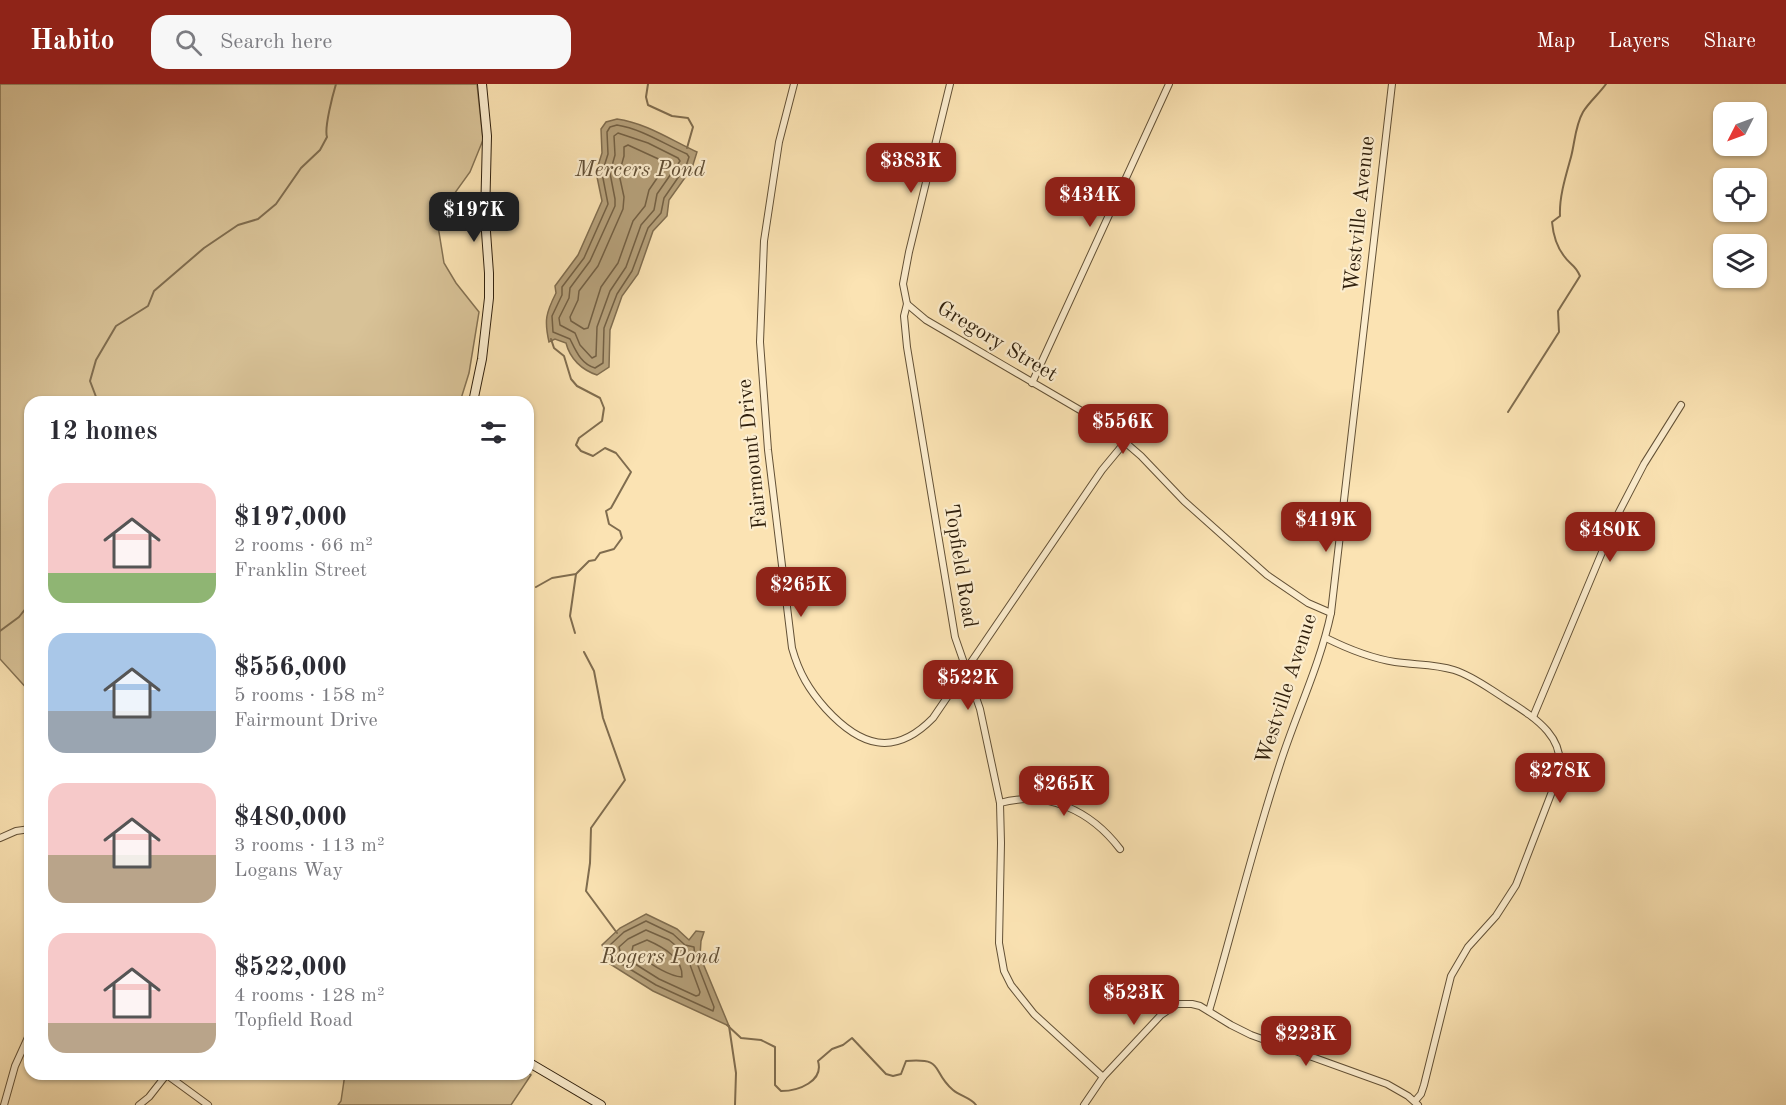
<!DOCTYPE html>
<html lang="en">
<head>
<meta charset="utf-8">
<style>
	:root { --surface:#fff; --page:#f7f7f7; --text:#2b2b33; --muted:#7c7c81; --accent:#8f2418 }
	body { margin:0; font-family:"Old Standard TT",serif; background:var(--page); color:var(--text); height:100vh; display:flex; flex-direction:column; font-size:22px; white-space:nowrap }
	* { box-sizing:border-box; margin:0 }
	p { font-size:20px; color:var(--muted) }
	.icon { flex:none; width:33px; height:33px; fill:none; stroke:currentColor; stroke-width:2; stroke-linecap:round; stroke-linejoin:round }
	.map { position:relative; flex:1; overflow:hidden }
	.sheet { position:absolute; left:24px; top:312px; width:510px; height:684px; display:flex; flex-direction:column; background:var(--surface); border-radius:18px; box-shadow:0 2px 4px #0004 }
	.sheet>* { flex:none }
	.needle { width:39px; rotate:228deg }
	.fabs { position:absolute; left:1713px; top:18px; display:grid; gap:12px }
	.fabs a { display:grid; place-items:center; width:54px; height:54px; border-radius:12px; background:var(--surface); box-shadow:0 2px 4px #0004; font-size:30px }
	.price { position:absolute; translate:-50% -51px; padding:0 14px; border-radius:12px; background:var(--accent); color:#fff; font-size:20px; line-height:39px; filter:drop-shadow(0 2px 3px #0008) }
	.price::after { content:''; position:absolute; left:50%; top:36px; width:18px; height:14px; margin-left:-9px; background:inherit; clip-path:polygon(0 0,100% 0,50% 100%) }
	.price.selected { background:#222; color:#fff }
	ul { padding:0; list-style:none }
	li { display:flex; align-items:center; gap:18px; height:150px; padding:0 24px }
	li span { display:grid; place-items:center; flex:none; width:168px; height:120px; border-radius:18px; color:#555 }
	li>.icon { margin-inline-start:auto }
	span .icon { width:72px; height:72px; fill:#fffc; stroke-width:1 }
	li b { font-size:26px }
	h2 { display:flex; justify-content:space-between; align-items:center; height:72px; padding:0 24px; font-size:26px }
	header { display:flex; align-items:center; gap:36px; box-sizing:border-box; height:84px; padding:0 30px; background:var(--accent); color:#fff }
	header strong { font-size:28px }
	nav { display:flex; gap:33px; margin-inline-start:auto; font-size:21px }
	.search { width:420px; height:54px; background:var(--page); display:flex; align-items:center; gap:15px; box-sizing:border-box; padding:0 21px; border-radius:18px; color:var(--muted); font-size:22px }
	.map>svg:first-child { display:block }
	.green { fill:#d8c297; stroke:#847152; stroke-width:1.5 }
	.water { fill:#b6a17b; stroke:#806d4f; stroke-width:1.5 }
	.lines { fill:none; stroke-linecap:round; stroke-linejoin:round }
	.shore { stroke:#736044; stroke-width:1.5 }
	.stream { stroke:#806d4f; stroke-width:2 }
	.minor-casing { stroke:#635136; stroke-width:8 }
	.secondary-casing { stroke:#30200d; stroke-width:10 }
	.minor { stroke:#fcedce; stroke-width:6 }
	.secondary { stroke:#fcedce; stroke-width:8 }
	.labels { text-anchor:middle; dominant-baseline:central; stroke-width:4.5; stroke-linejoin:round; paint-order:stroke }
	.street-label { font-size:21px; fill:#30200d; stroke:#fcedce }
	.water-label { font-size:22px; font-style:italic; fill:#5f4d34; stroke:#fcedce }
</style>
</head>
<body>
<header>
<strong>Habito</strong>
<div class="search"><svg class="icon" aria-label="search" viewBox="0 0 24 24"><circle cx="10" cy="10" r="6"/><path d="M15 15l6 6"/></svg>Search here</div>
<nav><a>Map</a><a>Layers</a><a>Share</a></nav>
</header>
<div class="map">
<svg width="1786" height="1021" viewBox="0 0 1786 1021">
	<rect width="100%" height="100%" fill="#fbe3b3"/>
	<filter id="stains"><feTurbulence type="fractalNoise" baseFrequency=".00333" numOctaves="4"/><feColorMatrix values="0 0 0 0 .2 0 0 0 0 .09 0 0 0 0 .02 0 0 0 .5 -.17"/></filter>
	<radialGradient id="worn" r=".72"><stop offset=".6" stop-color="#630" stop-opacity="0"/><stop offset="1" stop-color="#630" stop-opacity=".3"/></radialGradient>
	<!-- green -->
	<g class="green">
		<polygon points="0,0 477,0 483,56 470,88 444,124 438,142 444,179 456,199 479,228 469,289 460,318 30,318 30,608 0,575"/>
		<polygon points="528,989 531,991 511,1021 338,1021 341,1017 345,990"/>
	</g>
	<!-- water -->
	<g class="water">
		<path d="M 617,35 C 646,39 671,56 697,68 L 692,84 L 669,116 L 667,132 L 653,147 L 638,190 L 622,212 L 610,246 L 609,283 L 597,291 C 582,286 570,275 566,259 L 555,255 L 549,258 C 544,236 546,229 556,209 L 555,202 L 578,171 L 602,117 L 596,88 L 602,69 L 601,45 L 606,38 Z"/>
		<polygon points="646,830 677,845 689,856 696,847 704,848 701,857 700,872 729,942 653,907 610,880 602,861 620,844"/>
	</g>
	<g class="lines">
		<!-- shore -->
		<g class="shore">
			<path d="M 617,41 C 642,45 664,60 687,70 L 689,73 L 686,82 L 664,114 L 661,129 L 648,144 L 632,187 L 617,210 L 604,244 L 603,279 L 595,284 C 581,280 576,267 570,255 L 553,248 L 552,232 L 562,211 L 562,203 L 584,174 L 608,120 L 602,89 L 608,70 L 607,48 L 610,43 Z"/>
			<polygon points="618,49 648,59 678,74 680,77 657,110 654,126 641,141 626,183 610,207 597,243 596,272 592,274 580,261 575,249 560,241 559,234 569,214 570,204 590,177 615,122 615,115 610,89 615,71 614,52"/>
			<polygon points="628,61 665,78 666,81 649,106 645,122 633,137 618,179 601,203 588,244 584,245 571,237 570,233 578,216 579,207 598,182 623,125 624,113 619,90 624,72 624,63"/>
			<polygon points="646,837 673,850 685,861 694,863 695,874 714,923 713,927 656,901 615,876 610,861 624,848"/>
			<polygon points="646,846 669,856 686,870 700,908 699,911 696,912 659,895 621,871 619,863 628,855"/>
			<path d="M 647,856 C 663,863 683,874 682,893 C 666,892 646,876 632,867 L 633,862 Z"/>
		</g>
		<!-- stream -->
		<g class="stream">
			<polyline points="648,0 646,13 648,21 672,32 688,34 693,43 687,64"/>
			<path d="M 98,318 L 90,297 L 96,276 L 116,242 L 148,222 L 154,207 L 204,164 L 238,141 L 258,135 L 276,120 L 301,84 L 320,66 L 327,53 C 324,44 333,10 336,0"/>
			<path d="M 1508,328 L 1559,248 L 1558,227 L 1580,192 C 1575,180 1570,181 1564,172 C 1557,163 1553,149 1552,138 L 1560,132 C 1559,113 1566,91 1571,73 C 1575,58 1575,42 1583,28 C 1589,18 1599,10 1606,0"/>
			<polyline points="536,503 552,494 576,490 589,477 595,476 600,469 614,465 622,454 620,447 609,440 606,427 611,424 631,388 616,369 605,364 593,372 581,367 576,361 579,354 602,337 604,324 600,314 577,302 571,295 564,272 554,264 551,255"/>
			<polyline points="0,547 19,533 30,519"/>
			<polyline points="575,549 570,532 576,490"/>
			<polyline points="584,568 594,587 603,634 625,696 591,744 590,779 586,807 617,849"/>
			<path d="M 727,941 L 741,954 L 761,956 L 775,963 L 775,1001 L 781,1007 C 799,1007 824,997 818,977 L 832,965 L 843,961 L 852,954 L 886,990 L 893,992 L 901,990 L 906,977 C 946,974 930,986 953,1006 C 960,1012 971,1014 976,1021"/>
			<polyline points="729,942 736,989 735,1021"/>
		</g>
		<!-- minor casing -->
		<g class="minor-casing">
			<g id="minor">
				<path d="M 794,0 L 779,58 L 764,157 L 760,258 L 768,366 L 792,564 C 799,589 809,606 826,625 C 860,662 894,674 933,634 L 1102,386 L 1126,357"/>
				<polyline points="950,0 909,168 903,200 907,220 926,236 1085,329 1112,347 1141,372 1184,417 1267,491 1308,519 1331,529"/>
				<polyline points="907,220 904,232 907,263 955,553 980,625 1000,719 1001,759 999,859 1004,887 1011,901 1034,930 1103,993"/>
				<polyline points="1032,299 1169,0"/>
				<path d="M 1326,554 C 1348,565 1370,574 1395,578 C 1415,581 1435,580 1454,586 C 1470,591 1484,601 1498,610 C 1528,630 1569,650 1558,692 L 1516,801 L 1496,832 L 1468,863 L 1451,892 L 1424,1001 L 1421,1010 L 1415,1017"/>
				<polyline points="1533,633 1618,430 1644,380 1681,321"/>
				<path d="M 1000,719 C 1048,706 1091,727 1120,765"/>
				<polyline points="0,754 16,747 30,745"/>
				<path d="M 1209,927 C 1233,845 1253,762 1280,680 C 1296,630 1320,581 1331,529 L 1392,0"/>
				<polyline points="167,991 208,1021"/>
				<polyline points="4,1021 15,982 30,949"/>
				<polyline points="139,1021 149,1013 167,990"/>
				<polyline points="1084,1021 1103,993 1161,931 1177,920 1192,920 1200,922 1231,941 1251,951 1387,1000 1408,1012 1418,1021"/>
			</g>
		</g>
		<!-- secondary casing -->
		<g class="secondary-casing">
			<g id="secondary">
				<polyline points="473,318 482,275 489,214 489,189 485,134 487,52 482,0"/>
				<polyline points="528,978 601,1021"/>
			</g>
		</g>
		<!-- minor -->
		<use href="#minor" class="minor"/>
		<!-- secondary -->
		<use href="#secondary" class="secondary"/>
	</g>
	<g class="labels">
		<!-- street labels -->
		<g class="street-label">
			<text transform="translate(1360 130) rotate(-84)">Westville Avenue</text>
			<text transform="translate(997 258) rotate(31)">Gregory Street</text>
			<text transform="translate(753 370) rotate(-96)">Fairmount Drive</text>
			<text transform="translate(960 482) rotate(81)">Topfield Road</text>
			<text transform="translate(1287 605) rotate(-72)">Westville Avenue</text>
		</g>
		<!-- water labels -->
		<g class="water-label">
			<text x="640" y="86">Mercers Pond</text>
			<text x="660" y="873">Rogers Pond</text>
		</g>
	</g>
	<rect width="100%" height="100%" filter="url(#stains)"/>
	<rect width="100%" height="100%" fill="url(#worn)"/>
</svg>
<div class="fabs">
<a><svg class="needle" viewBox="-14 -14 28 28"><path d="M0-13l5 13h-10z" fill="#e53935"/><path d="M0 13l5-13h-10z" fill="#7c7c81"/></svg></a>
<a><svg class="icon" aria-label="locate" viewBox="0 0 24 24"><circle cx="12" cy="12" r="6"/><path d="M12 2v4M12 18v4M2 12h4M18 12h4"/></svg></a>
<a><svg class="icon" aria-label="layers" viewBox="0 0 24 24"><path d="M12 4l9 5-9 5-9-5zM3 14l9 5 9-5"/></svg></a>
</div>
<b class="price" style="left:911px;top:110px">$383K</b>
<b class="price" style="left:1090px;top:144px">$434K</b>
<b class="price selected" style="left:474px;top:159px">$197K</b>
<b class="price" style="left:1123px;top:371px">$556K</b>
<b class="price" style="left:1326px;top:469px">$419K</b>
<b class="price" style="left:1610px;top:479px">$480K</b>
<b class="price" style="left:801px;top:534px">$265K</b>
<b class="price" style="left:968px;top:627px">$522K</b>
<b class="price" style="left:1560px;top:720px">$278K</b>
<b class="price" style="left:1064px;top:733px">$265K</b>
<b class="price" style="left:1134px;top:942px">$523K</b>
<b class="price" style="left:1306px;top:983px">$223K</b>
<section class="sheet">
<h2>12 homes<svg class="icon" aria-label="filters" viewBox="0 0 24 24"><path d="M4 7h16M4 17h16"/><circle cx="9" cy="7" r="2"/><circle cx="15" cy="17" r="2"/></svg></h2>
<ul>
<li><span style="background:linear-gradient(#f6c9c9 75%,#8fb573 0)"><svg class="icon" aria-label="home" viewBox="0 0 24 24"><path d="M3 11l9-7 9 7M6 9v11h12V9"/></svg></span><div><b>$197,000</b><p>2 rooms · 66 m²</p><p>Franklin Street</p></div></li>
<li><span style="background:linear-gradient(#a9c7e8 65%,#9aa5b1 0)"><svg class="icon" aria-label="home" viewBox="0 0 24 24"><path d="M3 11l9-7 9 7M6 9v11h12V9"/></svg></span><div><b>$556,000</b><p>5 rooms · 158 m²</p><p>Fairmount Drive</p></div></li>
<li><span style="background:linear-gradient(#f6c9c9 60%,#b9a48a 0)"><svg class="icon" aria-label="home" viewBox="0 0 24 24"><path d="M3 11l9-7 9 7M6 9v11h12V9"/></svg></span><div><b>$480,000</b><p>3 rooms · 113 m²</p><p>Logans Way</p></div></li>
<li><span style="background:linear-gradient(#f6c9c9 75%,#b9a48a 0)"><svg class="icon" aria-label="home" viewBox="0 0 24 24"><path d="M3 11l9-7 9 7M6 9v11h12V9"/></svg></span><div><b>$522,000</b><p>4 rooms · 128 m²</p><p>Topfield Road</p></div></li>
</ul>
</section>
</div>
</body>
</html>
